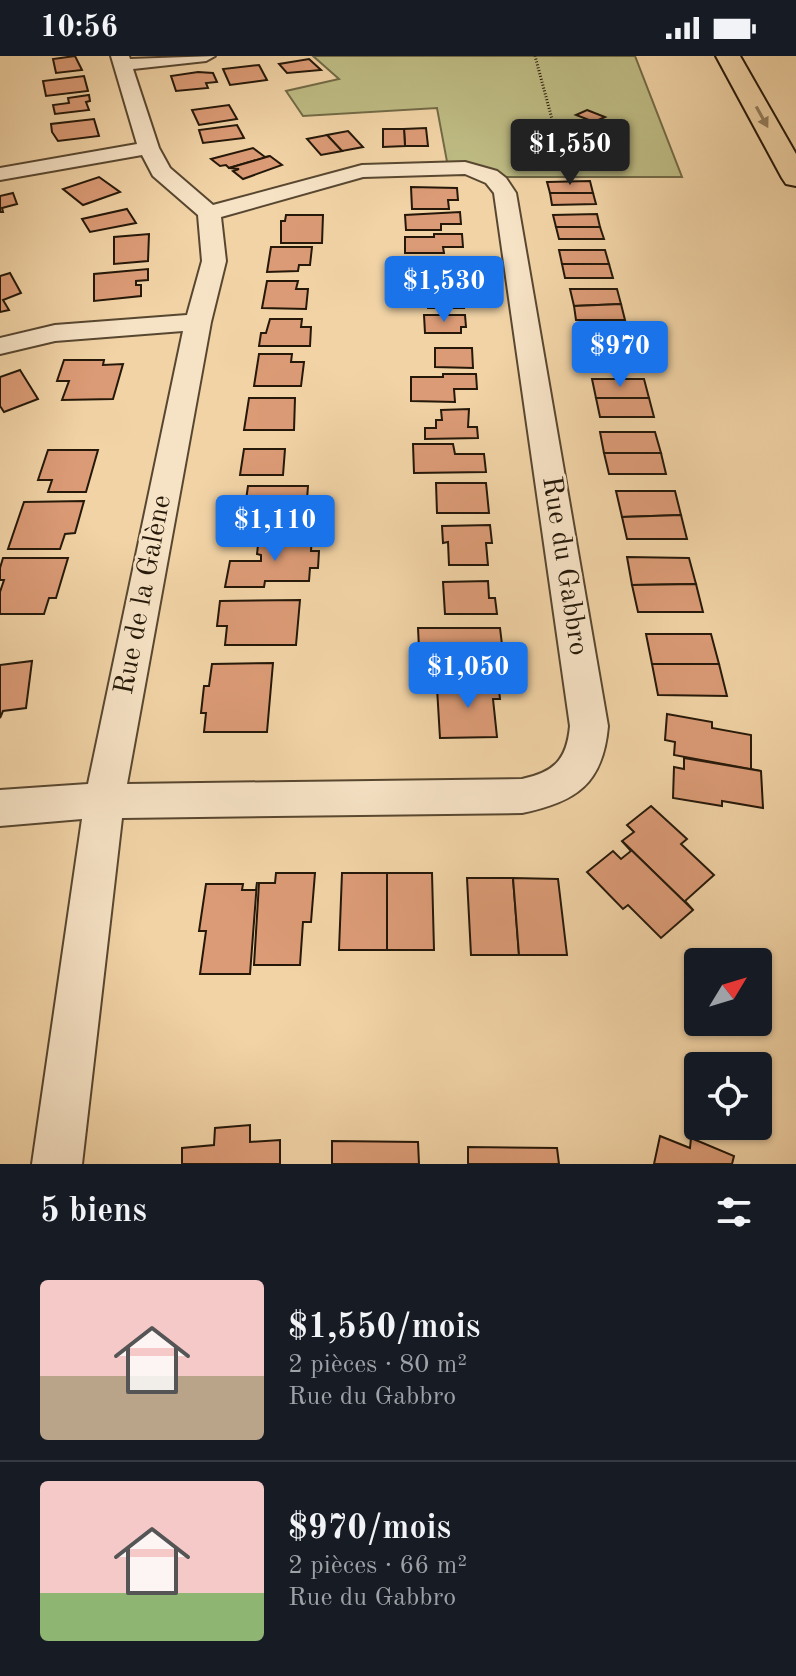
<!DOCTYPE html>
<html lang="fr">
<head>
<meta charset="utf-8">
<style>
	:root { --surface:#171b24; --page:#242831; --text:#f1f3f6; --muted:#9ea1a6; --line:#363941; --accent:#1a73e8 }
	body { margin:0; font-family:"Old Standard TT",serif; background:var(--page); color:var(--text); height:100vh; display:flex; flex-direction:column; font-size:30px; white-space:nowrap }
	* { box-sizing:border-box; margin:0 }
	p { font-size:26px; color:var(--muted) }
	.icon { flex:none; width:44px; height:44px; fill:none; stroke:currentColor; stroke-width:2; stroke-linecap:round; stroke-linejoin:round }
	.map { position:relative; height:1108px; overflow:hidden }
	.side { display:flex; flex-direction:column; background:var(--surface); flex:1 }
	.side>* { flex:none }
	.needle { width:52px; rotate:52deg }
	.controls { position:absolute; left:684px; top:892px; display:grid; gap:16px }
	.controls a { display:grid; place-items:center; width:88px; height:88px; border-radius:8px; background:var(--surface); box-shadow:0 2px 6px #0004; font-size:40px }
	.price { position:absolute; translate:-50% -68px; padding:0 18px; border-radius:8px; background:var(--accent); color:#fff; font-size:26px; line-height:52px; filter:drop-shadow(0 2px 4px #0008) }
	.price::after { content:''; position:absolute; left:50%; top:48px; width:24px; height:18px; margin-left:-12px; background:inherit; clip-path:polygon(0 0,100% 0,50% 100%) }
	.price.active { background:#222; color:#fff }
	ul { padding:0; list-style:none }
	li { display:flex; align-items:center; gap:24px; height:200px; padding:0 40px }
	li+li { border-top:2px solid var(--line) }
	li span { display:grid; place-items:center; flex:none; width:224px; height:160px; border-radius:8px; color:#555 }
	li>.icon { margin-inline-start:auto }
	span .icon { width:96px; height:96px; fill:#fffc; stroke-width:1 }
	li b { font-size:34px }
	h2 { display:flex; justify-content:space-between; align-items:center; height:96px; padding:0 40px; font-size:34px }
	.status { display:flex; justify-content:space-between; align-items:center; height:56px; padding:0 40px; background:var(--surface); direction:ltr }
	.status svg { height:22px; fill:currentColor }
	.map>svg:first-child { display:block }
	.green { fill:#bebb83; stroke:#726a46; stroke-width:2 }
	.building { fill:#db9b76; stroke:#251809; stroke-width:2 }
	.lines { fill:none; stroke-linecap:round; stroke-linejoin:round }
	.street-casing { stroke:#584730; stroke-width:4 }
	.highway-casing { stroke:#251809; stroke-width:4 }
	.path { stroke:#251809; stroke-width:3; stroke-dasharray:1 2; stroke-linecap:butt }
	.street { fill:#f6e2c5; fill-rule:evenodd }
	.highway { fill:#f1d3a6; fill-rule:evenodd }
	.oneway { fill:#957f5f }
	.labels { text-anchor:middle; dominant-baseline:central; stroke-width:6; stroke-linejoin:round; paint-order:stroke }
	.street-label { font-size:28px; fill:#251809; stroke:#f6e2c5 }
</style>
</head>
<body>
<div class="status"><b>10:56</b><svg viewBox="0 0 49 12"><path d="M0 12V9h3v3zM5 12V6h3v6zM10 12V3h3v9zM15 12V0h3v12zM26 1h20v11H26zM47 4h2v5h-2z"/></svg></div>
<div class="map">
<svg width="796" height="1108" viewBox="0 0 796 1108">
	<rect width="100%" height="100%" fill="#f1d3a6"/>
	<filter id="stains"><feTurbulence type="fractalNoise" baseFrequency=".0025" numOctaves="4"/><feColorMatrix values="0 0 0 0 .2 0 0 0 0 .09 0 0 0 0 .02 0 0 0 .5 -.17"/></filter>
	<radialGradient id="worn" r=".72"><stop offset=".6" stop-color="#630" stop-opacity="0"/><stop offset="1" stop-color="#630" stop-opacity=".3"/></radialGradient>
	<!-- green -->
	<polygon class="green" points="313,0 635,0 682,121 493,121 448,111 437,52 303,60 286,35 339,23"/>
	<!-- building -->
	<g class="building">
		<polygon points="75,0 82,14 56,17 53,3"/>
		<polygon points="309,3 321,14 287,17 279,8"/>
		<polygon points="259,9 267,24 230,29 223,13"/>
		<polygon points="198,16 213,17 217,26 206,27 208,32 176,35 171,20"/>
		<polygon points="84,20 88,35 46,40 43,25"/>
		<polygon points="89,39 90,45 86,46 89,54 55,58 53,49 69,47 68,42"/>
		<polygon points="229,49 237,63 199,69 192,54"/>
		<polygon points="587,54 605,61 594,66 576,59"/>
		<polygon points="94,63 99,80 58,85 52,76 51,68"/>
		<polygon points="237,69 244,82 203,87 199,74"/>
		<polygon points="426,72 428,90 405,90 404,73"/>
		<polygon points="383,73 404,73 405,90 383,91"/>
		<polygon points="348,75 363,91 342,95 327,79"/>
		<polygon points="327,79 342,95 321,99 307,83"/>
		<polygon points="253,92 265,101 270,100 229,112 226,109 220,110 211,103"/>
		<polygon points="270,100 282,109 243,123 233,115 239,113 229,112"/>
		<polygon points="99,121 120,136 83,149 63,133"/>
		<polygon points="590,125 593,137 550,137 547,126"/>
		<polygon points="411,131 457,132 458,144 448,144 449,153 412,153"/>
		<polygon points="13,137 17,148 2,152 3,156 0,156 0,140"/>
		<polygon points="550,137 593,137 596,148 552,149"/>
		<polygon points="127,153 136,167 90,176 82,163"/>
		<polygon points="460,156 461,168 441,168 441,174 406,174 405,159"/>
		<polygon points="597,158 600,171 556,171 553,159"/>
		<polygon points="286,159 323,159 322,187 281,187 281,165 285,165"/>
		<polygon points="556,171 600,171 604,183 559,183"/>
		<polygon points="149,178 148,205 114,208 114,181"/>
		<polygon points="434,178 462,178 463,191 443,191 444,197 405,197 405,181 434,181"/>
		<polygon points="271,191 312,191 310,209 299,209 298,215 267,216"/>
		<polygon points="559,194 605,194 609,208 562,208"/>
		<polygon points="468,208 468,226 430,226 428,209"/>
		<polygon points="562,208 609,208 613,222 565,222"/>
		<polygon points="148,213 148,224 136,225 136,229 141,229 141,240 94,245 94,218"/>
		<polygon points="10,217 21,237 3,244 9,254 0,256 0,220"/>
		<polygon points="267,225 298,225 296,233 308,233 306,253 262,252"/>
		<polygon points="570,233 617,233 621,248 574,250"/>
		<polygon points="428,234 462,234 464,252 428,252"/>
		<polygon points="621,248 625,264 576,264 574,250"/>
		<polygon points="424,259 465,259 466,271 461,271 461,277 425,277"/>
		<polygon points="270,263 302,263 301,271 311,271 310,290 259,290 261,277 266,277"/>
		<polygon points="578,276 627,276 632,293 581,293"/>
		<polygon points="435,292 472,292 473,312 435,311"/>
		<polygon points="581,293 632,293 636,310 585,310"/>
		<polygon points="259,298 292,298 291,306 304,306 301,330 254,330"/>
		<polygon points="64,304 104,304 103,309 123,308 113,343 62,344 69,325 57,325"/>
		<polygon points="20,314 38,343 4,356 0,350 0,321"/>
		<polygon points="443,318 476,318 477,333 454,333 455,346 411,345 411,321 443,321"/>
		<polygon points="592,323 644,323 649,342 596,342"/>
		<polygon points="249,342 295,342 294,374 244,374"/>
		<polygon points="596,342 649,342 654,361 600,361"/>
		<polygon points="469,353 468,371 477,371 478,382 425,383 425,372 436,372 436,364 442,364 441,354"/>
		<polygon points="600,376 655,376 661,397 604,397"/>
		<polygon points="413,388 453,388 455,398 484,398 486,416 414,417"/>
		<polygon points="244,393 285,393 283,419 240,419"/>
		<polygon points="48,394 98,394 86,436 48,436 52,424 38,424"/>
		<polygon points="604,397 661,397 666,418 609,418"/>
		<polygon points="436,427 486,427 489,457 437,457"/>
		<polygon points="248,430 308,430 305,470 231,474 236,444 246,444"/>
		<polygon points="616,435 675,435 681,459 622,461"/>
		<polygon points="84,445 75,477 65,478 60,493 8,493 24,446"/>
		<polygon points="681,459 687,483 627,483 622,461"/>
		<polygon points="490,469 492,487 486,487 488,509 449,509 448,486 443,487 442,470"/>
		<polygon points="259,481 312,481 311,495 319,495 318,512 310,512 309,525 265,525 264,531 225,531 230,505 261,505 261,499 257,498"/>
		<polygon points="627,501 689,502 696,528 632,529"/>
		<polygon points="3,502 68,502 56,542 49,542 44,558 0,558 0,536 4,524 0,524 0,512"/>
		<polygon points="488,525 489,542 495,542 497,558 445,558 443,526"/>
		<polygon points="696,528 703,556 638,556 632,529"/>
		<polygon points="300,544 296,589 225,589 227,570 217,570 220,545"/>
		<polygon points="418,572 500,572 503,597 470,597 471,610 467,611 420,612"/>
		<polygon points="646,578 711,578 719,608 652,608"/>
		<polygon points="32,605 26,652 3,655 0,662 0,609"/>
		<polygon points="273,607 267,676 204,676 206,657 201,657 204,630 209,630 212,608"/>
		<polygon points="652,608 719,608 727,640 658,639"/>
		<polygon points="459,625 498,625 500,643 493,643 497,681 440,682 437,632 460,631"/>
		<polygon points="667,658 712,666 712,672 751,679 751,713 761,715 674,699 675,686 665,684"/>
		<polygon points="684,702 761,715 763,752 722,745 722,750 673,742 674,711 684,713"/>
		<polygon points="651,750 687,783 681,788 714,819 685,845 693,854 622,785 634,776 627,769"/>
		<polygon points="622,785 693,854 661,882 628,849 623,853 587,816 613,795 621,803 631,795"/>
		<polygon points="276,817 315,817 311,866 303,866 300,909 254,909 259,827 275,827"/>
		<polygon points="342,817 387,817 387,894 339,894"/>
		<polygon points="387,817 432,817 434,894 387,894"/>
		<polygon points="467,822 513,822 519,899 471,899"/>
		<polygon points="513,822 558,823 567,899 519,899"/>
		<polygon points="257,826 250,918 200,918 206,875 199,875 206,828 243,828 242,834 256,834"/>
		<polygon points="250,1069 250,1086 280,1084 280,1108 182,1108 182,1092 214,1089 215,1072"/>
		<polygon points="660,1080 690,1092 691,1082 734,1100 732,1108 654,1108"/>
		<polygon points="332,1085 418,1086 419,1108 332,1108"/>
		<polygon points="468,1091 557,1092 559,1108 468,1108"/>
	</g>
	<g class="lines">
		<!-- street casing -->
		<g class="street-casing">
			<path id="street" d="M 111,0 L 129,0 L 130,3 L 215,0 L 206,5 L 133,13 L 159,92 L 170,112 L 213,149 L 362,109 L 465,106 L 497,115 L 506,122 L 516,137 L 608,670 C 603,728 576,746 522,757 L 122,762 L 82,1108 L 32,1108 L 82,763 L 0,770 L 0,734 L 88,728 L 183,275 L 55,285 L 0,298 L 0,282 L 55,269 L 187,259 L 202,205 L 198,159 L 153,120 L 142,99 L 0,124 L 0,112 L 137,88 ZM 465,118 L 486,127 L 494,137 L 570,670 C 567,703 555,716 522,723 L 127,728 L 211,266 L 226,205 L 221,161 L 363,121 Z"/>
		</g>
		<!-- highway casing -->
		<g class="highway-casing">
			<polygon id="highway" points="716,0 740,0 796,98 796,130 786,128 782,122"/>
		</g>
		<!-- path -->
		<polyline class="path" points="517,109 559,89 535,0"/>
		<!-- street -->
		<use href="#street" class="street"/>
		<!-- highway -->
		<use href="#highway" class="highway"/>
	</g>
	<!-- one-way arrows -->
	<defs><path id="oneway-solid" d="M-6-.8H1V-3.2L6.5 0L1 3.2V.8H-6Z" transform="scale(2)"/></defs>
	<use class="oneway" href="#oneway-solid" transform="translate(762 61) rotate(61)"/>
	<g class="labels">
		<!-- street labels -->
		<g class="street-label">
			<text transform="translate(564 510) rotate(81)">Rue du Gabbro</text>
			<text transform="translate(144 539) rotate(-79)">Rue de la Galène</text>
		</g>
	</g>
	<rect width="100%" height="100%" filter="url(#stains)"/>
	<rect width="100%" height="100%" fill="url(#worn)"/>
</svg>
<div class="controls">
<a><svg class="needle" viewBox="-14 -14 28 28"><path d="M0-13l5 13h-10z" fill="#e53935"/><path d="M0 13l5-13h-10z" fill="#9ea1a6"/></svg></a>
<a><svg class="icon" aria-label="locate" viewBox="0 0 24 24"><circle cx="12" cy="12" r="6"/><path d="M12 2v4M12 18v4M2 12h4M18 12h4"/></svg></a>
</div>
<b class="price active" style="left:570px;top:131px">$1,550</b>
<b class="price" style="left:444px;top:268px">$1,530</b>
<b class="price" style="left:620px;top:333px">$970</b>
<b class="price" style="left:275px;top:507px">$1,110</b>
<b class="price" style="left:468px;top:654px">$1,050</b>
</div>
<section class="side">
<h2>5 biens<svg class="icon" aria-label="filters" viewBox="0 0 24 24"><path d="M4 7h16M4 17h16"/><circle cx="9" cy="7" r="2"/><circle cx="15" cy="17" r="2"/></svg></h2>
<ul>
<li><span style="background:linear-gradient(#f6c9c9 60%,#b9a48a 0)"><svg class="icon" aria-label="home" viewBox="0 0 24 24"><path d="M3 11l9-7 9 7M6 9v11h12V9"/></svg></span><div><b>$1,550/mois</b><p>2 pièces · 80 m²</p><p>Rue du Gabbro</p></div></li>
<li><span style="background:linear-gradient(#f6c9c9 70%,#8fb573 0)"><svg class="icon" aria-label="home" viewBox="0 0 24 24"><path d="M3 11l9-7 9 7M6 9v11h12V9"/></svg></span><div><b>$970/mois</b><p>2 pièces · 66 m²</p><p>Rue du Gabbro</p></div></li>
</ul>
</section>
</body>
</html>
